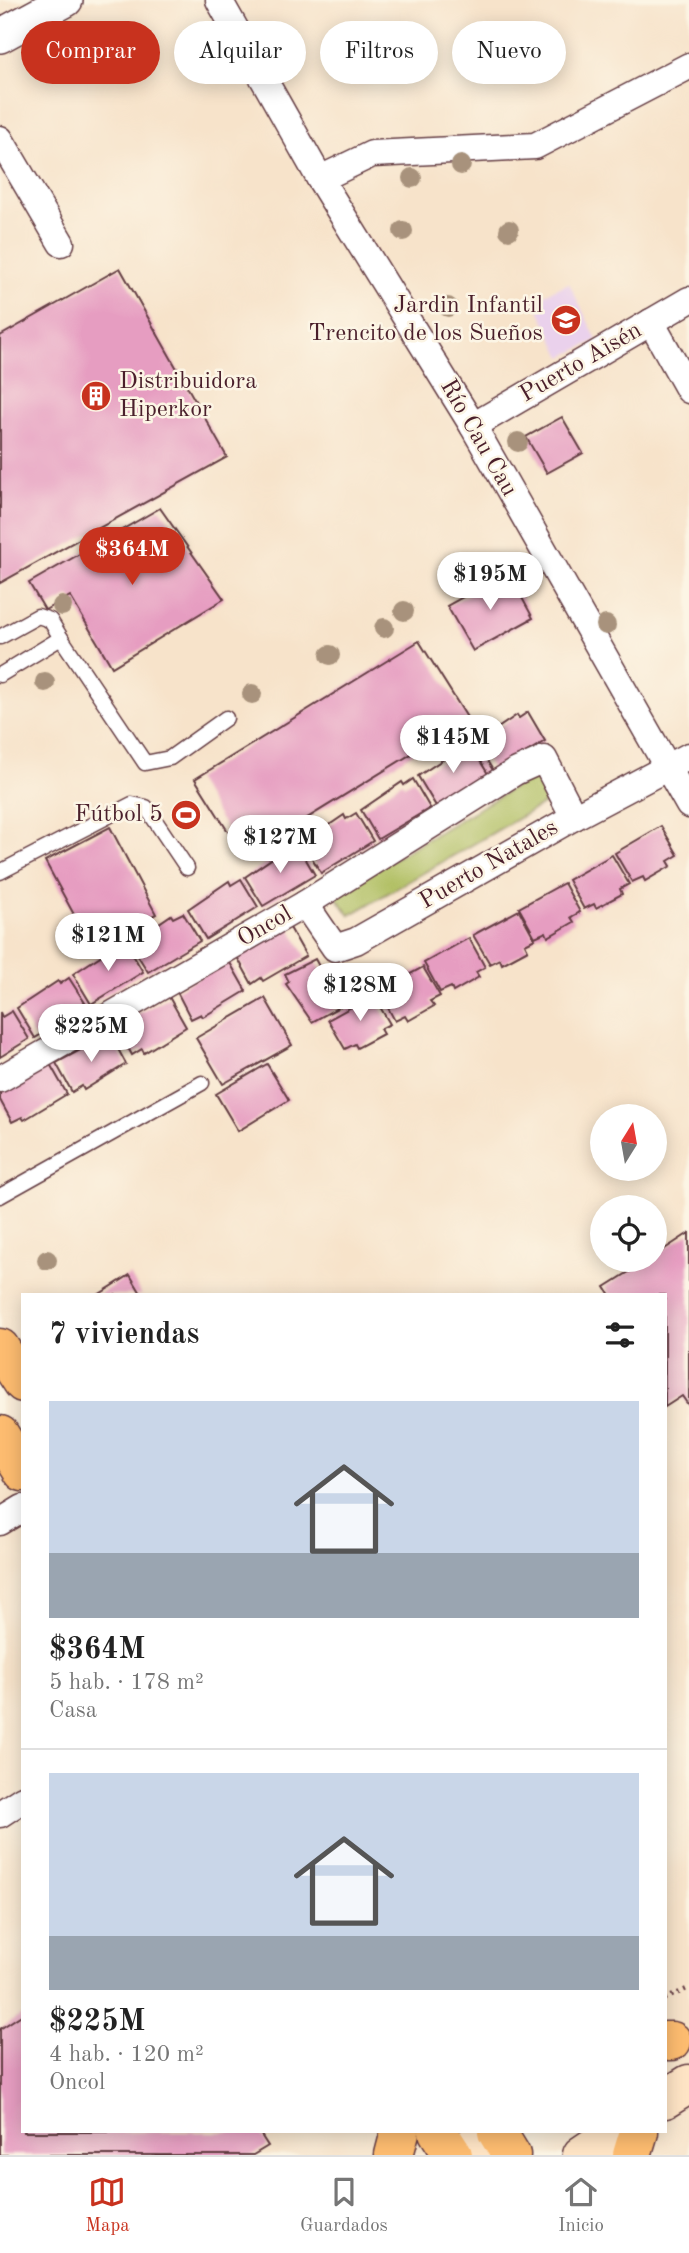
<!DOCTYPE html>
<html lang="es">
<head>
<meta charset="utf-8">
<style>
	:root { --surface:#fff; --page:#f6f6f6; --text:#222; --muted:#767676; --line:#e0e0e0; --accent:#c8321e }
	body { margin:0; font-family:"Old Standard TT",serif; background:var(--page); color:var(--text); height:100vh; display:flex; flex-direction:column; font-size:26px; white-space:nowrap }
	* { box-sizing:border-box; margin:0 }
	p { font-size:23px; color:var(--muted) }
	.icon { flex:none; width:38px; height:38px; fill:none; stroke:currentColor; stroke-width:2; stroke-linecap:round; stroke-linejoin:round }
	.map { position:relative; flex:1; overflow:hidden }
	.panel { position:absolute; left:21px; top:1293px; width:646px; height:840px; display:flex; flex-direction:column; background:var(--surface); border-radius:0px; box-shadow:0 4px 18px #0003 }
	.panel>* { flex:none }
	.banner { position:absolute; left:21px; top:21px; width:648px; height:63px; display:flex; gap:14px }
	.needle { width:46px; rotate:11deg }
	.controls { position:absolute; left:590px; top:1104px; display:grid; gap:14px }
	.controls a { display:grid; place-items:center; width:77px; height:77px; border-radius:50%; background:var(--surface); box-shadow:0 4px 18px #0003; font-size:35px }
	.price { position:absolute; translate:-50% -60px; padding:0 16px; border-radius:24px; background:#fff; color:#222; font-size:23px; line-height:46px; filter:drop-shadow(0 2px 4px #0008) }
	.price::after { content:''; position:absolute; left:50%; top:42px; width:21px; height:16px; margin-left:-10px; background:inherit; clip-path:polygon(0 0,100% 0,50% 100%) }
	.price.selected { background:var(--accent); color:#fff }
	ul { padding:0; list-style:none }
	li { display:grid; align-content:center; gap:14px; height:371px; padding:0 28px }
	li+li { border-top:2px solid var(--line) }
	li span { display:grid; place-items:center; height:217px; border-radius:0px; color:#555 }
	li>.icon { margin-inline-start:auto }
	span .icon { width:126px; height:126px; fill:#fffc; stroke-width:1 }
	li b { font-size:30px }
	h2 { display:flex; justify-content:space-between; align-items:center; height:84px; padding:0 28px; font-size:30px }
	.tag { padding:0 24px; border-radius:32px; background:var(--surface); box-shadow:0 4px 18px #0003; font-size:24px; line-height:63px }
	.tag.selected { background:var(--accent); color:#fff }
	.tabs { display:flex; justify-content:space-around; align-items:center; height:98px; border-top:2px solid var(--line); background:var(--surface); font-size:19px; color:var(--muted) }
	.tabs a { display:grid; justify-items:center; gap:4px }
	.tabs .selected { color:var(--accent) }
	.map>svg:first-child { display:block }
	.built { fill:#ead1ec }
	.green { fill:#afbe61; stroke:#7c6e46; stroke-width:2 }
	.building { fill:#e69dc1 }
	.lines { fill:none; stroke-linecap:round; stroke-linejoin:round }
	.service-casing { stroke:#643c43; stroke-width:17 }
	.minor-casing { stroke:#643c43; stroke-width:29 }
	.tertiary-casing { stroke:#643c43; stroke-width:36 }
	.secondary-casing { stroke:#643c43; stroke-width:41 }
	.trunk-casing { stroke:#643c43; stroke-width:41 }
	.path { stroke:#643c43; stroke-width:4.5; stroke-dasharray:2 5; stroke-linecap:butt }
	.service { stroke:#fff; stroke-width:14 }
	.minor { stroke:#fff; stroke-width:26 }
	.tertiary { stroke:#fff; stroke-width:33 }
	.secondary { stroke:#fee4c5; stroke-width:38 }
	.trunk { stroke:#fdbc6f; stroke-width:38 }
	.tree { fill:#a8927b }
	.labels { text-anchor:middle; dominant-baseline:central; stroke-width:5; stroke-linejoin:round; paint-order:stroke }
	.poi-label { font-size:24px; fill:#4a1f2b; stroke:#fcf5e5; text-anchor:end }
	.street-label { font-size:24px; fill:#4a1f2b; stroke:#fcf5e5 }
</style>
</head>
<body>
<div class="map">
<svg width="689" height="2155" viewBox="0 0 689 2155">
	<rect width="100%" height="100%" fill="#fcf5e5"/>
	<filter id="ink" filterUnits="userSpaceOnUse"><feTurbulence type="fractalNoise" baseFrequency=".0143" numOctaves="2"/><feDisplacementMap in="SourceGraphic" scale="14" xChannelSelector="R" yChannelSelector="G"/><feConvolveMatrix kernelMatrix="1 2 1 2 8 2 1 2 1" color-interpolation-filters="sRGB"/></filter>
	<filter id="wash" filterUnits="userSpaceOnUse"><feTurbulence type="fractalNoise" baseFrequency=".00686" numOctaves="4" result="noise"/><feDisplacementMap in="SourceGraphic" scale="28" xChannelSelector="R" yChannelSelector="G"/><feGaussianBlur stdDeviation="1.57" result="paint"/><feColorMatrix in="noise" values="0 0 0 0 0 0 0 0 0 0 0 0 0 0 0 0 0 1.4 0 .05"/><feComposite in="paint" operator="in"/></filter>
	<g filter="url(#wash)">
		<rect width="100%" height="100%" fill="#f7e3ca"/>
		<!-- built -->
		<polygon class="built" points="569,283 597,340 562,357 534,299"/>
		<!-- green -->
		<polygon class="green" points="535,775 552,799 350,915 334,894"/>
		<g id="blocks">
			<!-- building -->
			<g class="building">
				<polygon points="120,268 227,457 0,583 0,336"/>
				<polygon points="562,417 583,453 547,473 526,437"/>
				<polygon points="160,508 224,599 112,667 70,596 45,610 29,583"/>
				<polygon points="508,572 533,618 473,651 447,606"/>
				<polygon points="419,641 468,719 244,857 195,779"/>
				<polygon points="528,712 545,741 494,772 476,743 517,715 519,718"/>
				<polygon points="471,746 488,774 436,806 418,776 459,749 461,752"/>
				<polygon points="413,779 430,808 378,839 361,810 402,782 404,785"/>
				<polygon points="356,813 373,841 321,873 303,843 344,815 346,819"/>
				<polygon points="661,826 678,855 668,861 671,866 645,881 643,877 632,882 615,853"/>
				<polygon points="110,827 156,914 92,948 45,861"/>
				<polygon points="298,846 315,875 263,906 245,877 286,849 288,852"/>
				<polygon points="612,855 629,884 620,889 622,894 596,908 594,904 584,909 568,880"/>
				<polygon points="241,879 258,907 206,939 188,909 229,881 231,885"/>
				<polygon points="564,883 580,912 571,917 574,922 548,937 546,932 535,937 519,908"/>
				<polygon points="519,910 535,939 525,944 528,950 502,964 500,959 490,964 473,935"/>
				<polygon points="183,913 200,941 148,972 130,943 171,915 173,918"/>
				<polygon points="289,926 306,956 263,981 261,978 252,984 236,955"/>
				<polygon points="469,938 485,967 476,972 479,977 453,992 451,987 440,992 424,963"/>
				<polygon points="126,943 143,972 91,1004 73,974 114,947 117,950"/>
				<polygon points="315,959 341,1006 312,1022 286,984 289,982 285,974"/>
				<polygon points="229,961 246,991 203,1017 201,1014 191,1019 176,990"/>
				<polygon points="423,967 440,996 430,1001 434,1006 408,1021 405,1016 395,1021 379,991"/>
				<polygon points="69,978 87,1006 35,1038 17,1008 58,981 60,984"/>
				<polygon points="373,995 390,1024 380,1029 383,1034 357,1048 355,1044 345,1049 328,1020"/>
				<polygon points="169,997 186,1027 144,1053 142,1049 132,1055 116,1026"/>
				<polygon points="265,998 292,1045 223,1084 196,1038"/>
				<polygon points="12,1011 29,1039 0,1057 0,1012 2,1017"/>
				<polygon points="110,1034 126,1064 84,1090 82,1086 72,1092 56,1063"/>
				<polygon points="50,1064 67,1094 24,1120 22,1117 12,1122 0,1100 0,1092"/>
				<polygon points="267,1064 289,1100 238,1131 216,1094"/>
				<polygon points="689,1233 689,1406 682,1396 665,1407 665,1295 610,1295 605,1287 648,1260 654,1260 654,1256"/>
				<polygon points="130,1275 142,1295 98,1295"/>
				<polygon points="23,2014 23,2132 259,2132 268,2146 253,2155 0,2155 0,2029"/>
			</g>
		</g>
	</g>
	<g filter="url(#ink)">
		<use href="#blocks" fill-opacity="0" stroke="#643c43" stroke-width="2"/>
		<g class="lines">
			<!-- service casing -->
			<g class="service-casing">
				<g id="service">
					<polyline points="0,637 38,616 50,620 61,638 0,675"/>
					<polyline points="61,638 145,763 170,758 226,718"/>
					<polyline points="0,872 132,804 146,807 187,868"/>
					<polyline points="0,1196 202,1083"/>
				</g>
			</g>
			<!-- minor casing -->
			<g class="minor-casing">
				<g id="minor">
					<polyline points="219,0 320,179 473,426 689,805"/>
					<polyline points="0,139 61,243"/>
					<polyline points="320,179 372,154 535,146 689,66"/>
					<polyline points="651,322 689,390"/>
					<polyline points="473,426 689,300"/>
					<polyline points="305,904 335,948 356,941 574,817 689,756"/>
					<polyline points="0,1079 305,904 515,772 544,759 574,817"/>
					<polyline points="0,1522 23,1508"/>
					<polyline points="0,1814 23,1799"/>
				</g>
			</g>
			<!-- tertiary casing -->
			<g class="tertiary-casing">
				<polyline id="tertiary" points="0,36 66,0"/>
			</g>
			<!-- secondary casing -->
			<g class="secondary-casing">
				<g id="secondary">
					<polyline points="665,2099 689,2084"/>
					<polyline points="457,2155 497,2132"/>
					<polyline points="582,2155 616,2132"/>
				</g>
			</g>
			<!-- trunk casing -->
			<g class="trunk-casing">
				<g id="trunk">
					<polyline points="0,1348 23,1383"/>
					<polyline points="0,1435 23,1472"/>
					<polyline points="665,2041 672,2041"/>
					<polyline points="438,2132 453,2155"/>
					<polyline points="497,2132 511,2155"/>
					<polyline points="394,2155 400,2132"/>
					<polyline points="632,2155 639,2132"/>
				</g>
			</g>
			<!-- path -->
			<polyline class="path" points="665,1999 689,1988"/>
			<!-- service -->
			<use href="#service" class="service"/>
			<!-- minor -->
			<use href="#minor" class="minor"/>
			<!-- tertiary -->
			<use href="#tertiary" class="tertiary"/>
			<!-- secondary -->
			<use href="#secondary" class="secondary"/>
			<!-- trunk -->
			<use href="#trunk" class="trunk"/>
		</g>
		<!-- trees -->
		<g class="tree">
			<circle cx="461" cy="165" r="10"/>
			<circle cx="412" cy="178" r="10"/>
			<circle cx="509" cy="230" r="10"/>
			<circle cx="403" cy="231" r="10"/>
			<circle cx="448" cy="307" r="10"/>
			<circle cx="518" cy="442" r="10"/>
			<circle cx="62" cy="606" r="10"/>
			<circle cx="404" cy="611" r="10"/>
			<circle cx="606" cy="625" r="10"/>
			<circle cx="384" cy="628" r="10"/>
			<circle cx="330" cy="655" r="10"/>
			<circle cx="45" cy="682" r="10"/>
			<circle cx="252" cy="694" r="10"/>
			<circle cx="47" cy="1260" r="10"/>
		</g>
	</g>
	<!-- icons -->
	<defs>
		<g id="school-disc" transform="scale(1.575)"><circle r="9.5" fill="#c8321e" stroke="#fcf5e5"/><path d="M0-5L7-2L0 1L-7-2ZM-4 1L0 2.5L4 1V4Q0 6-4 4Z" fill="#fff"/></g>
		<g id="building-disc" transform="scale(1.575)"><circle r="9.5" fill="#c8321e" stroke="#fcf5e5"/><path d="M-4-6H4V6H1V3H-1V6H-4ZM-2.5-4.3h1.7v1.8h-1.7ZM.8-4.3h1.7v1.8H.8ZM-2.5-1h1.7V.8h-1.7ZM.8-1h1.7V.8H.8Z" fill="#fff"/></g>
		<g id="stadium-disc" transform="scale(1.575)"><circle r="9.5" fill="#c8321e" stroke="#fcf5e5"/><path d="M0-5a6.5 5 0 1 0 0 10a6.5 5 0 1 0 0-10ZM-3.5-1.8h7v3.6h-7Z" fill="#fff"/></g>
	</defs>
	<g fill-rule="evenodd">
		<use href="#school-disc" x="566" y="320"/>
		<use href="#building-disc" x="96" y="396"/>
		<use href="#stadium-disc" x="186" y="815"/>
	</g>
	<g class="labels">
		<!-- poi labels -->
		<g class="poi-label">
			<text x="543" y="306">Jardin Infantil<tspan x="543" dy="28">Trencito de los Sueños</tspan></text>
			<text x="119" y="382" text-anchor="start">Distribuidora<tspan x="119" dy="28">Hiperkor</tspan></text>
			<text x="163" y="815">Fútbol 5</text>
		</g>
		<!-- street labels -->
		<g class="street-label">
			<text transform="translate(581 363) rotate(-30)">Puerto Aisén</text>
			<text transform="translate(478 438) rotate(60)">Río Cau Cau</text>
			<text transform="translate(489 865) rotate(-30)">Puerto Natales</text>
			<text transform="translate(265 927) rotate(-30)">Oncol</text>
		</g>
	</g>
</svg>
<div class="controls">
<a><svg class="needle" viewBox="-14 -14 28 28"><path d="M0-13l5 13h-10z" fill="#e53935"/><path d="M0 13l5-13h-10z" fill="#767676"/></svg></a>
<a><svg class="icon" aria-label="locate" viewBox="0 0 24 24"><circle cx="12" cy="12" r="6"/><path d="M12 2v4M12 18v4M2 12h4M18 12h4"/></svg></a>
</div>
<b class="price selected" style="left:132px;top:587px">$364M</b>
<b class="price" style="left:490px;top:612px">$195M</b>
<b class="price" style="left:453px;top:775px">$145M</b>
<b class="price" style="left:280px;top:875px">$127M</b>
<b class="price" style="left:108px;top:973px">$121M</b>
<b class="price" style="left:360px;top:1023px">$128M</b>
<b class="price" style="left:91px;top:1064px">$225M</b>
<div class="banner">
<a class="tag selected">Comprar</a>
<a class="tag">Alquilar</a>
<a class="tag">Filtros</a>
<a class="tag">Nuevo</a>
</div>
<section class="panel">
<h2>7 viviendas<svg class="icon" aria-label="filters" viewBox="0 0 24 24"><path d="M4 7h16M4 17h16"/><circle cx="9" cy="7" r="2"/><circle cx="15" cy="17" r="2"/></svg></h2>
<ul>
<li><span style="background:linear-gradient(#c9d6e8 70%,#9aa5b1 0)"><svg class="icon" aria-label="home" viewBox="0 0 24 24"><path d="M3 11l9-7 9 7M6 9v11h12V9"/></svg></span><div><b>$364M</b><p>5 hab. · 178 m²</p><p>Casa</p></div></li>
<li><span style="background:linear-gradient(#c9d6e8 75%,#9aa5b1 0)"><svg class="icon" aria-label="home" viewBox="0 0 24 24"><path d="M3 11l9-7 9 7M6 9v11h12V9"/></svg></span><div><b>$225M</b><p>4 hab. · 120 m²</p><p>Oncol</p></div></li>
</ul>
</section>
</div>
<nav class="tabs">
<a class="selected"><svg class="icon" aria-label="map" viewBox="0 0 24 24"><path d="M3 6l6-2 6 2 6-2v14l-6 2-6-2-6 2zM9 4v14M15 6v14"/></svg>Mapa</a>
<a><svg class="icon" aria-label="saved" viewBox="0 0 24 24"><path d="M7 4h10v16l-5-4-5 4z"/></svg>Guardados</a>
<a><svg class="icon" aria-label="home" viewBox="0 0 24 24"><path d="M3 11l9-7 9 7M6 9v11h12V9"/></svg>Inicio</a>
</nav>
</body>
</html>
